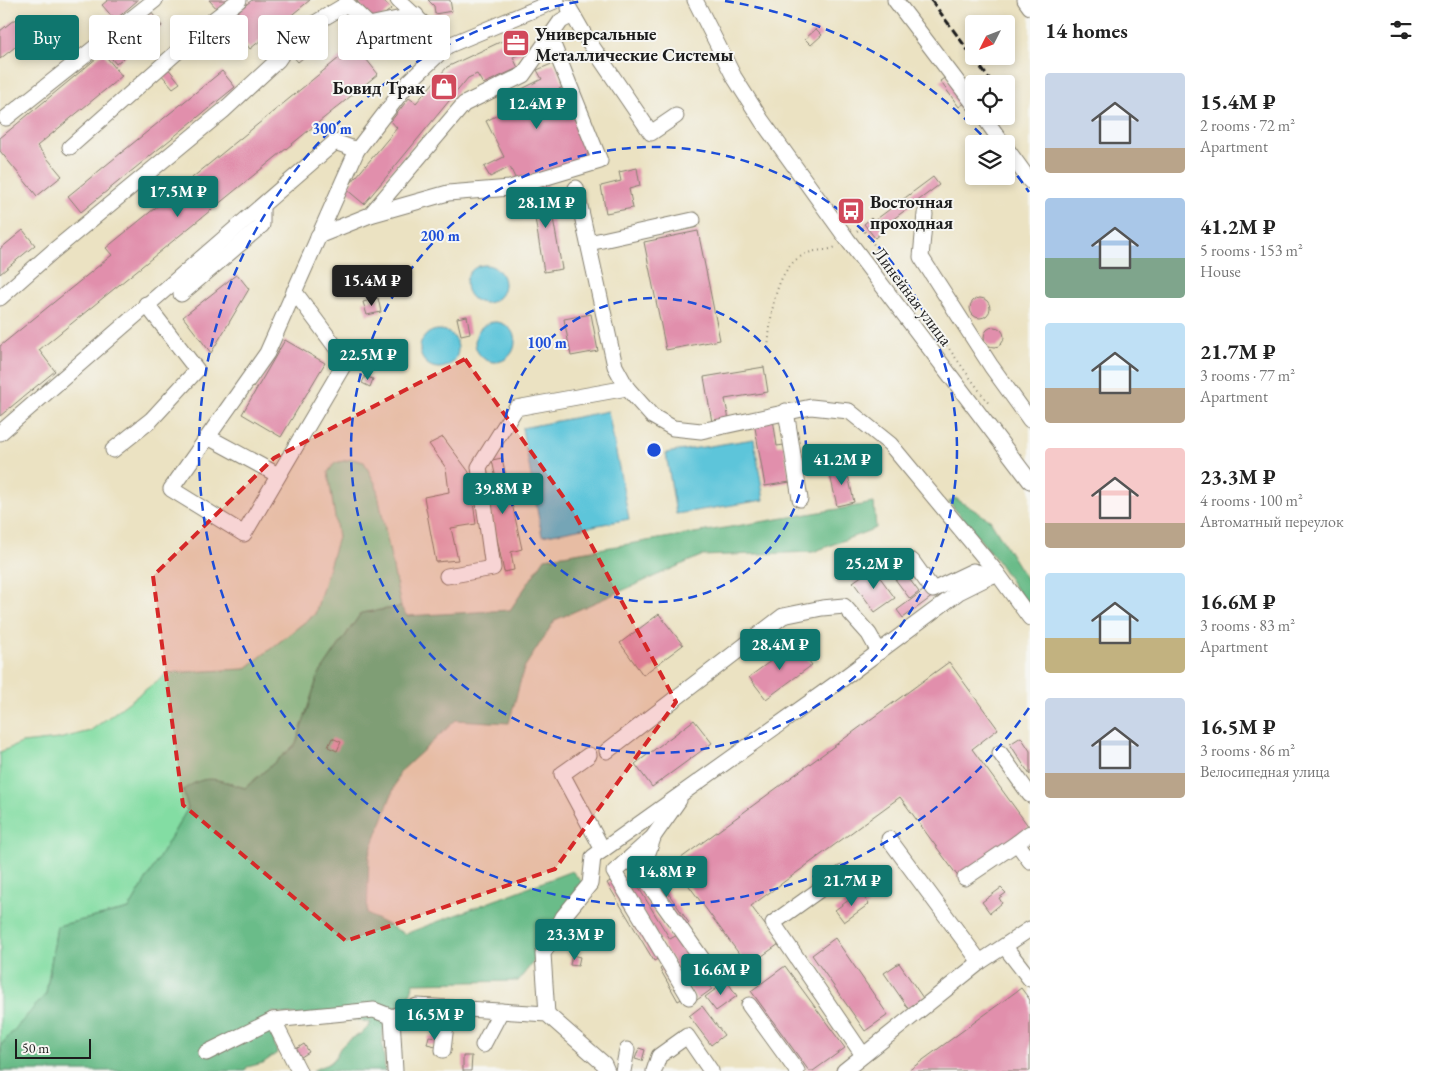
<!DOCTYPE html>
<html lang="en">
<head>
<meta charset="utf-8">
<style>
	:root { --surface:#fff; --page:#f6f6f6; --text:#222; --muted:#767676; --accent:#0f766e }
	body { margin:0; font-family:"EB Garamond",serif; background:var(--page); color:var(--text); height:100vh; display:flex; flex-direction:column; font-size:19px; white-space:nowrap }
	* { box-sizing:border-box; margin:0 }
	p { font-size:16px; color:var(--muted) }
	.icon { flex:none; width:28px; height:28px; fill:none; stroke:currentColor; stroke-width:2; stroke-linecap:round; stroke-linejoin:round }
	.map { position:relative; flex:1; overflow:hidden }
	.panel { display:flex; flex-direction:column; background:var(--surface); width:400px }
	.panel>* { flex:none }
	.top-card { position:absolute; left:15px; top:15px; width:475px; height:45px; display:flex; gap:10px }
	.needle { width:32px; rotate:228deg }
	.buttons { position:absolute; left:965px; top:15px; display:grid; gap:10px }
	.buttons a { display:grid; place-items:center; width:50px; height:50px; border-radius:5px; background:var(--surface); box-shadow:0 2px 8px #0003; font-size:25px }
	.scale { position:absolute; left:15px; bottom:12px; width:76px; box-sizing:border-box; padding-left:5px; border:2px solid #1c1c1c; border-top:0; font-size:14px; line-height:18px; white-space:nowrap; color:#1c1c1c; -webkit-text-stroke:4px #f6f6f2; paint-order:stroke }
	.price { position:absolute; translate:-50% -42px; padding:0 11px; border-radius:5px; background:var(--accent); color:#fff; font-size:16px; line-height:32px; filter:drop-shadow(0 1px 2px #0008) }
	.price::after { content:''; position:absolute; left:50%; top:30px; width:15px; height:11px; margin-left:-8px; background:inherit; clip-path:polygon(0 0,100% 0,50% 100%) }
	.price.selected { background:#222; color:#fff }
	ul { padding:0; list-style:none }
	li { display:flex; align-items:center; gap:15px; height:125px; padding:0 15px }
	li span { display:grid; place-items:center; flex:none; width:140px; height:100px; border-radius:5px; color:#555 }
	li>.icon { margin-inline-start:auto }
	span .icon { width:60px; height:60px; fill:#fffc; stroke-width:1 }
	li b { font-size:21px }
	h2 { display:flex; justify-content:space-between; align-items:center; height:60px; padding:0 15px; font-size:21px }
	.tag { padding:0 18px; border-radius:5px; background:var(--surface); box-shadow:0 2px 8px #0003; font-size:18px; line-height:45px }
	.tag.selected { background:var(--accent); color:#fff }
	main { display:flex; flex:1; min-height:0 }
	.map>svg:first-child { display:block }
	.green { fill:#83dda3; stroke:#507c60 }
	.forest { fill:#6abc89; stroke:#436c52 }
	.water { fill:#5dc5da; stroke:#3c707b }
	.building { fill:#e18fac }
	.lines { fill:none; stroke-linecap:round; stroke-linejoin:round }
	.minor-casing { stroke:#847f6f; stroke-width:17 }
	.path { stroke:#847f6f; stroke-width:2; stroke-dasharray:1 4; stroke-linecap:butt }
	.minor { stroke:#fff; stroke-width:15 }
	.rail { stroke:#1c1c1c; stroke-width:3; stroke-dasharray:8 4; stroke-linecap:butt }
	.marked { fill:#d62828; fill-opacity:0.2; stroke:#d62828; stroke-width:4; stroke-dasharray:10 6; stroke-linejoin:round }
	.ring { fill:none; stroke:#1d4ed8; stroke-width:2.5; stroke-dasharray:9 6 }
	.labels { text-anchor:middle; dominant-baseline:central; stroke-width:4; stroke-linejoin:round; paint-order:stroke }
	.poi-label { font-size:18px; font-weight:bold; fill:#1c1c1c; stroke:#f6f6f2; text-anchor:start }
	.street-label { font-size:18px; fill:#1c1c1c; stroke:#f6f6f2 }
	.centre { fill:#1d4ed8; stroke:#f6f6f2; stroke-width:2.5 }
	.ring-label { font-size:15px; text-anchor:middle; font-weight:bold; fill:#1d4ed8; stroke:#f6f6f2; stroke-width:4; stroke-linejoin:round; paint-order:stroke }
</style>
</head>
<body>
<main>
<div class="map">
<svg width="1030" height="1071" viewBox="0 0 1030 1071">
	<rect width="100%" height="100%" fill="#f6f6f2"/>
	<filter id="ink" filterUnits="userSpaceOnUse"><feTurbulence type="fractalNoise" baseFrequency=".02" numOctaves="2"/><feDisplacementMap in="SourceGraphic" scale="10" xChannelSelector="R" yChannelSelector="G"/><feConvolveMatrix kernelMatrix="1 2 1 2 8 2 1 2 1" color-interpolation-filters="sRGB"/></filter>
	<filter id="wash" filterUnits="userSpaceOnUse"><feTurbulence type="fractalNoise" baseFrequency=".0096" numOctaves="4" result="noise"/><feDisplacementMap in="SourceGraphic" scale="20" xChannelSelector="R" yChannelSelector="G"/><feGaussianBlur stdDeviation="1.12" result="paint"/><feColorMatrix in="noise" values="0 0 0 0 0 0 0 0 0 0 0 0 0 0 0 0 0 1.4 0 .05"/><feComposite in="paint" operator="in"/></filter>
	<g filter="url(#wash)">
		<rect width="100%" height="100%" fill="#ebe2c2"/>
		<!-- green -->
		<polygon class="green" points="352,459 364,462 376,485 401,607 361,613 318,676 296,744 245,788 215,780 188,808 129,909 57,926 46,994 1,1045 0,1071 0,752 22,743 59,739 90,731 168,673 245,669 315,614 338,537 328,472 335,463"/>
		<!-- forest -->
		<g class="forest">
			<polygon points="955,498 990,520 1030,585 1030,610 996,559 949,502"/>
			<path d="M 874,503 L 876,528 L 813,552 L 701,556 L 555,620 L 524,668 L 509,723 L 456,720 L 400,772 L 369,855 L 367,914 L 405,934 L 572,871 L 590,891 L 518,981 L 413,983 C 412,1005 389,1007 384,1027 C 380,1040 385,1057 385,1071 L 313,1071 C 319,1066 326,1066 331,1062 C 338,1057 337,1050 343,1045 C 352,1035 360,1039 371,1023 L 358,1020 L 283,1014 L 272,1012 L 269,1022 L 277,1053 L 263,1063 L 247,1067 L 245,1071 L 1,1071 L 1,1045 L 46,994 L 57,926 L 129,909 L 188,808 L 183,790 C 208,772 217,780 245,788 L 296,744 L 318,676 L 361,613 L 401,607 L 407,616 L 510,610 L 545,558 Z"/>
		</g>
		<!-- water -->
		<g class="water">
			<circle cx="485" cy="284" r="19"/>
			<circle cx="495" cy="342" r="20"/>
			<circle cx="439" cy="349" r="19"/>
			<polygon points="608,411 629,519 542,536 522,428"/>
			<polygon points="754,439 764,500 676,514 666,453"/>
		</g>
		<g id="blocks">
			<!-- building -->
			<g class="building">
				<polygon points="108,0 138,0 115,20 102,5"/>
				<polygon points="209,0 230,0 218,10"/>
				<polygon points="252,0 310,0 250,49 227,20"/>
				<polygon points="356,0 383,0 391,9 375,22"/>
				<polygon points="428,0 450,0 452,11 435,14 434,6"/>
				<polygon points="151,12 162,26 116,64 105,50"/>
				<polygon points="15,19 29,36 0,59 0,31"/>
				<polygon points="816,29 822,35 811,45 805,39"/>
				<polygon points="515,35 523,53 513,57 518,68 483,84 477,74 468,78 364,204 346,189 397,128 391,121 409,98 416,103 447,67"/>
				<polygon points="355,45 378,74 39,350 55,371 0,416 0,346 112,255 106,248"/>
				<polygon points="296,49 303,58 298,62 291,54"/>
				<polygon points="103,53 122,76 37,146 62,176 37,196 0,151 0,138"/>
				<polygon points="554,63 565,86 559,89 590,151 582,160 516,180 510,167 490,177 484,167 504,157 486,121 518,105 512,94 542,79 537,70"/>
				<polygon points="167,67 180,83 173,88 160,73"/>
				<polygon points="222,71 235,87 81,212 68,196"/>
				<polygon points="946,77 965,103 959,107 940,81"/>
				<polygon points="637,168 640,186 629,189 633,208 606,213 601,186 621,181 619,172"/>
				<polygon points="933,177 939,185 880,229 882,232 875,238 864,224 871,218 874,221"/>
				<polygon points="547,184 562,269 544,272 530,188"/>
				<polygon points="23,230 35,245 0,274 0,249"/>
				<polygon points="698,231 720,340 666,350 644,242"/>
				<polygon points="237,274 249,289 211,353 183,317"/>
				<circle cx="980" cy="308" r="10"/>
				<polygon points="378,298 381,312 367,315 363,302"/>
				<polygon points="591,314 598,351 571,356 564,319"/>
				<polygon points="467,316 470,333 461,335 457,318"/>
				<circle cx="994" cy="337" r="10"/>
				<polygon points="285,340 325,363 281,437 242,414"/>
				<polygon points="764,367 768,392 725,399 729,420 712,422 704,377"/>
				<polygon points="365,376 373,379 370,387 362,383"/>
				<polygon points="773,419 777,446 784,445 790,482 765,486 754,422"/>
				<polygon points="443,437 469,472 476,524 451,528 458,560 436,562 424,497 449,492 446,468 429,444"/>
				<polygon points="502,458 522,549 511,552 514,570 504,572 485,481 496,479 492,460"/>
				<polygon points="846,466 854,502 837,506 829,470"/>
				<polygon points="892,556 919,592 910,599 883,563"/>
				<polygon points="873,568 895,598 875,612 853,582"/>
				<polygon points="927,588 933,596 903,618 897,610"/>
				<polygon points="659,614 683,645 643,675 620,643"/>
				<polygon points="795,643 812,665 766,699 749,677"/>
				<polygon points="949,662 998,729 972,749 1029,827 959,878 900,797 751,906 779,944 748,966 673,864"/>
				<polygon points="694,720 712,743 652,787 635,764"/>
				<polygon points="1021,737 1030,751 1030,775 1010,744"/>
				<polygon points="332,738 341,742 337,751 328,747"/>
				<polygon points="652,870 689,923 684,927 646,874"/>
				<polygon points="615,878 663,956 654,961 607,883"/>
				<polygon points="634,880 670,939 681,933 712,989 697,1000 626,885"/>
				<polygon points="1001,888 1006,893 999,898 1002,903 990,913 982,902"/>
				<polygon points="860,892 869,904 844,922 835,910"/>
				<polygon points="835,938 888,1015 865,1031 812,955"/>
				<polygon points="572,955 580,957 578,966 570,965"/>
				<polygon points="899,963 923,998 908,1008 884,973"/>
				<polygon points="668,964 687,996 678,1001 660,969"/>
				<polygon points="785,966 845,1048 813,1071 809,1071 751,991"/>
				<polygon points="727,981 737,996 716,1011 705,997"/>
				<polygon points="1021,988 1030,1000 1030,1071 908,1071"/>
				<polygon points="702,1006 724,1035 711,1045 689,1016"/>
				<polygon points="429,1036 442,1038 440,1047 427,1044"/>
				<polygon points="304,1044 309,1052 298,1059 293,1051"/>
				<polygon points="639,1048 645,1050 642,1061 635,1059"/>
				<polygon points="463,1056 472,1056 471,1071 463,1071"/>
			</g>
		</g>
	</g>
	<g filter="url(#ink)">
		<use href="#blocks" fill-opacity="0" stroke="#847f6f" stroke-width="1"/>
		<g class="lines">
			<!-- minor casing -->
			<g class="minor-casing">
				<g id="minor">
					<polyline points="398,0 447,46"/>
					<polyline points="695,0 734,77 762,121 847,239 1030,481"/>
					<polyline points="895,0 974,104"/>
					<polyline points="1025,0 1030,7"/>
					<polyline points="569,8 585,36 651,133 676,116"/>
					<polyline points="983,116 1003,144"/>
					<polyline points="6,118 155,0"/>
					<polyline points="70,147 212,21 239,0"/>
					<polyline points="1006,148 1030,181"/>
					<polyline points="576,188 615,366 627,388 652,416 673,428 701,431 811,407 849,411 890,444 997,573"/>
					<polyline points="925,214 921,257 991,366 1030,420"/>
					<polyline points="370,215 448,193 510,188 600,161 550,37"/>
					<polyline points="318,236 370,215 464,104 523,75 561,21 573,15"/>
					<polyline points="589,243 693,220"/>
					<polyline points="294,291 346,361 244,534 171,489 267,353 357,150 409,82 447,46 557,0"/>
					<polyline points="181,294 262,225 262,207"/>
					<polyline points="0,298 52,252 223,111 278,60 295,35 347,4 369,25 416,15"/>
					<polyline points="786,411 800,499"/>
					<polyline points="0,433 335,142 357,150"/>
					<polyline points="208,437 278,475"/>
					<polyline points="113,450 151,420 197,370 146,304"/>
					<polyline points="912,561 933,590 973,571 991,576"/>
					<polyline points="447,576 493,568 479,467 516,408 627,388"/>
					<polyline points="607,751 783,616 822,608 844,606 869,634 879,652"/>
					<polyline points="1000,753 1030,795"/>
					<polyline points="589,755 562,774 603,850"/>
					<polyline points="679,800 653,837 614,872 689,997"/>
					<polyline points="1030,833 1017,843 1030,861"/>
					<polyline points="653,838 641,873 715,977"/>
					<polyline points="889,839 980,962"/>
					<polyline points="843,873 773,923 863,1055"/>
					<polyline points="965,878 1017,843"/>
					<polyline points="1005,947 1030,979"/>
					<polyline points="749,1005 797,1071"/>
					<polyline points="547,1014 543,954 563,917 590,884 593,857 841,680 959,592 997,573 1030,618"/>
					<polyline points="392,1017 395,1071"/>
					<polyline points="273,1020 299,1071"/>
					<polyline points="483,1045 501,1011"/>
					<polyline points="443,1050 448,1008"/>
					<polyline points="206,1053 273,1020 374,1010 392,1017 417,1006 547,1014 604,1064 607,1071"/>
					<polyline points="623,1071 627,1050"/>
					<polyline points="654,1071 659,1056 687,1036 711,1071"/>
					<polyline points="844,1071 980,962 1030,929"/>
				</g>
			</g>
			<!-- path -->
			<g class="path">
				<polyline points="857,231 862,228 989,404"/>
				<path d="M 768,348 C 771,317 773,266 808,253 C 817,249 828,252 837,246"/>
			</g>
			<!-- minor -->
			<use href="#minor" class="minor"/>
			<!-- rail -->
			<polyline class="rail" points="931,0 993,84"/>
		</g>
	</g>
	<!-- marked area -->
	<path class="marked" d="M 465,359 L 572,509 L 676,702 L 555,869 L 346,941 L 183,805 L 153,576 L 274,458 Z"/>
	<!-- distance rings -->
	<g class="ring">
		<circle cx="654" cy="450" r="152"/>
		<circle cx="654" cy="450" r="303"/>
		<path d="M1029 708A455 455 0 1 1 583 1M725 1A455 455 0 0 1 989 143M1008 164A455 455 0 0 1 1029 192"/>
	</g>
	<!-- icons -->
	<defs>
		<g id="office-square" transform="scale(1.4375)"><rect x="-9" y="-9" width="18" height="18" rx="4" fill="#d1495b" stroke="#f6f6f2"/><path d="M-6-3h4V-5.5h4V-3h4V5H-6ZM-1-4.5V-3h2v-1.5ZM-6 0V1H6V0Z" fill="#fff"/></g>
		<g id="shop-square" transform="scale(1.4375)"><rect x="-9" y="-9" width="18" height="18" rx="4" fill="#d1495b" stroke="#f6f6f2"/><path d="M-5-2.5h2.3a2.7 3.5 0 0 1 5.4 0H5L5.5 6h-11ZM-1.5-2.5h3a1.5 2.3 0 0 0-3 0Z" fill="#fff"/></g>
		<g id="bus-square" transform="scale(1.4375)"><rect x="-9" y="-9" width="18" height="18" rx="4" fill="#d1495b" stroke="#f6f6f2"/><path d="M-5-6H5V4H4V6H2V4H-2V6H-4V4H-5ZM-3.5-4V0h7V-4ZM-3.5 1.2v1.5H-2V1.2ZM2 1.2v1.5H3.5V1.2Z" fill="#fff"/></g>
	</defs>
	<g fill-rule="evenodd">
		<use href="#office-square" x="516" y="43"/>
		<use href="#shop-square" x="444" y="87"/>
		<use href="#bus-square" x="851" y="211"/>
	</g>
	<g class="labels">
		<!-- poi labels -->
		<g class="poi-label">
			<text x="535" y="33">Универсальные<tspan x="535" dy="21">Металлические Системы</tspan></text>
			<text x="425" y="87" text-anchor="end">Бовид Трак</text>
			<text x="870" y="201">Восточная<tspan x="870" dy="21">проходная</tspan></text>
		</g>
		<!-- street labels -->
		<g class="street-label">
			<text transform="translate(913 296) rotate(53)">Линейная улица</text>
		</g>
	</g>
	<circle cx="654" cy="450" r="8" class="centre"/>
	<g class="ring-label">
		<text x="332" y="134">300 m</text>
		<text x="440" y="241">200 m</text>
		<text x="547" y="348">100 m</text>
	</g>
</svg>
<div class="buttons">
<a><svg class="needle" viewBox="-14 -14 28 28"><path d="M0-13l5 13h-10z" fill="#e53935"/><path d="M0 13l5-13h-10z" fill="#767676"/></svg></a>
<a><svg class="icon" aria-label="locate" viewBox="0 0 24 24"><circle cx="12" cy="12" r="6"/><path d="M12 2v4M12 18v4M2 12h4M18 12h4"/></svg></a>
<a><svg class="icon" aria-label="layers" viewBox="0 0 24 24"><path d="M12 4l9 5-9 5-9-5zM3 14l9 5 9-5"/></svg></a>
</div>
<div class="scale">50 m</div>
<b class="price" style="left:537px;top:130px">12.4M ₽</b>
<b class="price" style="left:178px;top:218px">17.5M ₽</b>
<b class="price" style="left:546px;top:229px">28.1M ₽</b>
<b class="price selected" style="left:372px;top:307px">15.4M ₽</b>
<b class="price" style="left:368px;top:381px">22.5M ₽</b>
<b class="price" style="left:842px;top:486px">41.2M ₽</b>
<b class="price" style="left:503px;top:515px">39.8M ₽</b>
<b class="price" style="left:874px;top:590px">25.2M ₽</b>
<b class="price" style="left:780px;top:671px">28.4M ₽</b>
<b class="price" style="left:667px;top:898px">14.8M ₽</b>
<b class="price" style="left:852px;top:907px">21.7M ₽</b>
<b class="price" style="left:575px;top:961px">23.3M ₽</b>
<b class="price" style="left:721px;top:996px">16.6M ₽</b>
<b class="price" style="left:435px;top:1041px">16.5M ₽</b>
<div class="top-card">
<a class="tag selected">Buy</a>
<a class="tag">Rent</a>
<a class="tag">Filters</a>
<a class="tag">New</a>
<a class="tag">Apartment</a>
</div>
</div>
<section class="panel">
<h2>14 homes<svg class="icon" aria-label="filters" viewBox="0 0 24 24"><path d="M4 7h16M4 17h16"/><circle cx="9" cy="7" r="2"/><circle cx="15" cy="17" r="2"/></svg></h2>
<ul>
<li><span style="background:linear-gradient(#c9d6e8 75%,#b9a48a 0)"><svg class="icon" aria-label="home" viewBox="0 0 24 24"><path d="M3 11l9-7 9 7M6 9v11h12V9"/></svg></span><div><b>15.4M ₽</b><p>2 rooms · 72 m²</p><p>Apartment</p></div></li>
<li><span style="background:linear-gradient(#a9c7e8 60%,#7fa58c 0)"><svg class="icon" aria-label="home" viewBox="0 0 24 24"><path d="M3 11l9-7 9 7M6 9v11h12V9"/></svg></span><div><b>41.2M ₽</b><p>5 rooms · 153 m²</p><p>House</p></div></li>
<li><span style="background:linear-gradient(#bfe0f5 65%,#b9a48a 0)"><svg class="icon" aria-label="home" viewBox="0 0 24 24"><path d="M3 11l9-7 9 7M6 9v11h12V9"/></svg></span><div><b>21.7M ₽</b><p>3 rooms · 77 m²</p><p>Apartment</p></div></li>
<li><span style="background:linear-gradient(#f6c9c9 75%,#b9a48a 0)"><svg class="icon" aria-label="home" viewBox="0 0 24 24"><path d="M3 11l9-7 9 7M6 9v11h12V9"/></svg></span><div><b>23.3M ₽</b><p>4 rooms · 100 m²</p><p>Автоматный переулок</p></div></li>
<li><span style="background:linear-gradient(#bfe0f5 65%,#c2b280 0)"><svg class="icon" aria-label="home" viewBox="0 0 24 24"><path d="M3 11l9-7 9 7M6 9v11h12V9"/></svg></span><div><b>16.6M ₽</b><p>3 rooms · 83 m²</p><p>Apartment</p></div></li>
<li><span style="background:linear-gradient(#c9d6e8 75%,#b9a48a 0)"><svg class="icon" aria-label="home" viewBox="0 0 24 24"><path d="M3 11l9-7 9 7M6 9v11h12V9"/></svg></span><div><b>16.5M ₽</b><p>3 rooms · 86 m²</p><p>Велосипедная улица</p></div></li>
</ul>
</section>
</main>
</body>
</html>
